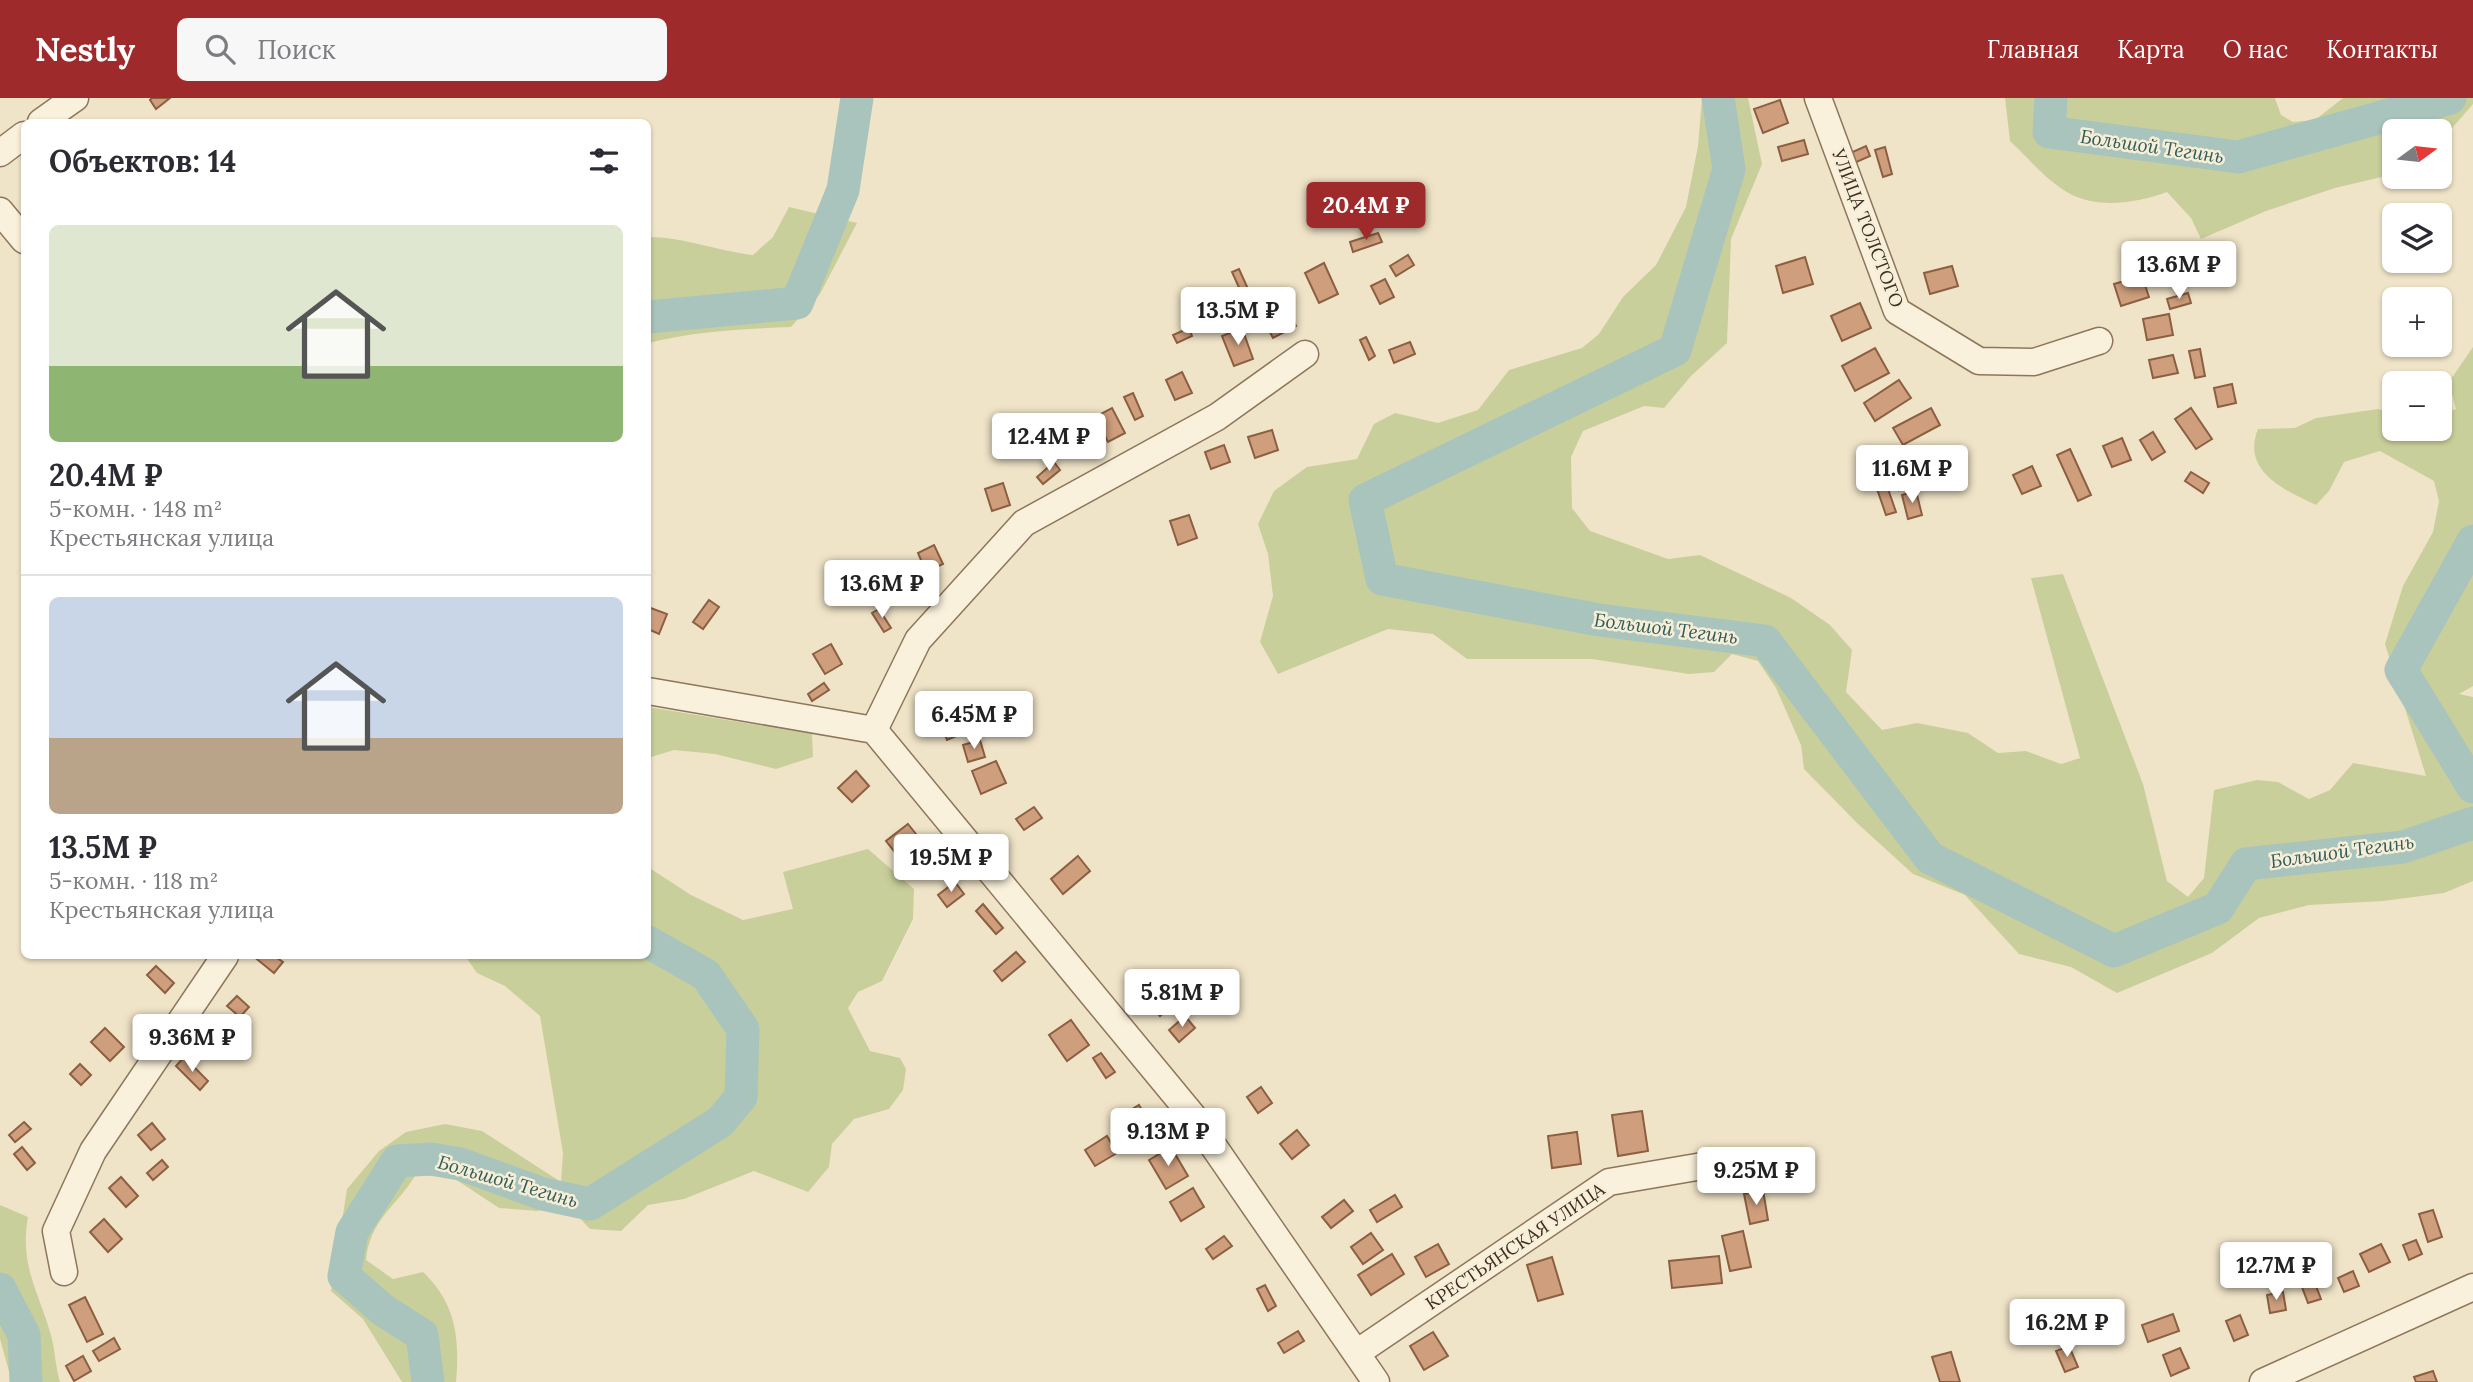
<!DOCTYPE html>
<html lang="ru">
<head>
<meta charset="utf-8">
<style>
	:root { --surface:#fff; --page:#f7f7f7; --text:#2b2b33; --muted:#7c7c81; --line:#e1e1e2; --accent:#9e2a2b }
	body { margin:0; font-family:Lora,serif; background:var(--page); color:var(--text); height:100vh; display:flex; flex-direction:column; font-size:26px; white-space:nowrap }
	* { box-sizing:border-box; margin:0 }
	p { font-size:23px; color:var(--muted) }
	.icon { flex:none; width:38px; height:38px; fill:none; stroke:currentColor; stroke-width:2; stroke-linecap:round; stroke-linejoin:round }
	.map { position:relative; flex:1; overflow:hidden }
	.sheet { position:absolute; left:21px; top:21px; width:630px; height:840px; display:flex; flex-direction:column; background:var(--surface); border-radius:10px; box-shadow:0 2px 5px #0004 }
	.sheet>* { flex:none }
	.needle { width:46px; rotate:75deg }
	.buttons { position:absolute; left:2382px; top:21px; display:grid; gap:14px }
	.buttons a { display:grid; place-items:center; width:70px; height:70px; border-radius:10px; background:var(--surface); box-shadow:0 2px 5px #0004; font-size:35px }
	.price { position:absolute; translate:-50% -60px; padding:0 16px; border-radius:7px; background:#fff; color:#222; font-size:23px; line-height:46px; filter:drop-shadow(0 2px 4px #0008) }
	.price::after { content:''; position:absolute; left:50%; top:42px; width:21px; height:16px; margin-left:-10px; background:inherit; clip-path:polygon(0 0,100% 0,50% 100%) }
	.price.current { background:var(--accent); color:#fff }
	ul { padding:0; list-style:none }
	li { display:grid; align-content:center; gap:14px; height:371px; padding:0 28px }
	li+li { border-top:2px solid var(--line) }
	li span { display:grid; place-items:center; height:217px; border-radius:10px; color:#555 }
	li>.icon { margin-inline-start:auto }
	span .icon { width:126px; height:126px; fill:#fffc; stroke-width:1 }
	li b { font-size:30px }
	h2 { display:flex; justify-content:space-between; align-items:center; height:84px; padding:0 28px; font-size:30px }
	header { display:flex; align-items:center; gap:42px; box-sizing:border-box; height:98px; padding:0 35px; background:var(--accent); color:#fff }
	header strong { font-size:33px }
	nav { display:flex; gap:38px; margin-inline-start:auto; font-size:24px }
	.search { width:490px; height:63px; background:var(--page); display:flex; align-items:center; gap:18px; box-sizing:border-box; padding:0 24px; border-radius:10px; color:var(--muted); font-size:26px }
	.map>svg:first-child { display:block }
	.green { fill:#c9cf9b }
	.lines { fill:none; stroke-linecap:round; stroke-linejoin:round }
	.river { stroke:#a9c4bc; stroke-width:33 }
	.building { fill:#cf9f7d; stroke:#8d5f41; stroke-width:2 }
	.minor-casing { stroke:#8d765c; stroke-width:29 }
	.minor { stroke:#faf1dc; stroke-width:26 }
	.labels { text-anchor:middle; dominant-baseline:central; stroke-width:5; stroke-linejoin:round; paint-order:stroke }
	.street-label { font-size:18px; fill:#3d2e20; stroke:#f7eed8 }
	.water-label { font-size:19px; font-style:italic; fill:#2f5d5a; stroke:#f7eed8 }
</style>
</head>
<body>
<header>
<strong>Nestly</strong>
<div class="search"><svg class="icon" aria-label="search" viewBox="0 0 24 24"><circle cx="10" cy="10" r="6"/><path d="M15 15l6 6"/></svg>Поиск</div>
<nav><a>Главная</a><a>Карта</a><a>О нас</a><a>Контакты</a></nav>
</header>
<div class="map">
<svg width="2473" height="1284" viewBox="0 0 2473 1284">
	<rect width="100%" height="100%" fill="#f0e4c8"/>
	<!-- green -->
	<g class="green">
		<path d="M 1702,0 L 1748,0 L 1762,66 L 1731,141 L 1727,245 L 1691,278 L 1664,310 L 1644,308 L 1583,333 L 1571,359 L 1572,410 L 1590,433 L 1668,461 L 1700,457 L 1791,500 L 1830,527 L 1852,552 L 1846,594 L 1882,632 L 1917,625 L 1968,635 L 1998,655 L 2026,653 L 2061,666 L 2080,660 L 2031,480 L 2063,476 L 2143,686 L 2167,783 L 2188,799 L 2204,780 L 2214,692 L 2257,682 L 2278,684 L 2309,701 L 2330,692 L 2353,665 L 2426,678 L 2385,546 L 2403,488 L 2433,434 L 2439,403 L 2434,383 L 2380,353 L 2344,364 L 2329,393 L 2316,407 C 2284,392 2241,373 2258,331 L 2295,330 L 2316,320 L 2378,311 L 2394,316 L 2394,331 L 2440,331 L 2440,317 L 2456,311 L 2449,284 L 2473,249 L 2473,588 L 2459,596 L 2473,599 L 2473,783 L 2444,795 L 2383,803 L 2309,807 L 2259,820 L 2212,855 L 2117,895 L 2071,869 L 2019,856 L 1965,797 L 1913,776 L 1857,725 L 1804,671 L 1801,647 L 1776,590 L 1758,563 L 1732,556 L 1714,574 L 1689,576 L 1592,561 L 1467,561 L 1433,536 L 1388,531 L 1278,576 L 1260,544 L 1273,498 L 1268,456 L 1258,426 L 1274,393 L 1307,369 L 1357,361 L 1374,326 L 1395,315 L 1438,325 L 1478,312 L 1509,272 L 1582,250 L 1599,236 L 1623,199 L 1656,167 L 1686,109 L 1698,48 Z"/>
		<path d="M 2005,0 L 2275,0 L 2281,17 L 2293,24 L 2315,22 L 2343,0 L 2473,0 L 2473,6 L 2440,44 L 2440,33 L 2394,33 L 2394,76 L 2335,90 L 2266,113 L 2201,141 L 2191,120 L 2167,94 C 2135,106 2092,112 2062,91 C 2043,78 2027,59 2010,43 Z"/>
		<path d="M 789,109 L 857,125 L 820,196 L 791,229 C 743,231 695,233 648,245 L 648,139 C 684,139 717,153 753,157 L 773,139 Z"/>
		<polygon points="648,609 812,636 813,659 776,671 715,656 674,652 648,660"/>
		<path d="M 868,751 L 914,791 L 913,821 L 882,883 L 858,894 L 848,910 L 870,953 L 900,960 L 906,971 L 903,992 L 889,1011 L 854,1021 L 832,1046 L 829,1069 L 808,1094 L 754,1073 L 684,1101 L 648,1107 L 621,1133 L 590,1131 L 560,1099 L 538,1113 L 499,1110 L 449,1077 L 415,1078 C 395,1110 370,1122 366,1162 L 393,1181 L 423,1174 C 456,1205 460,1241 456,1284 L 402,1284 L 363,1221 L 331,1193 L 347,1091 L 379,1053 L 406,1034 L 445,1026 L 482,1033 L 561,1084 L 563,1055 L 540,918 L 505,888 L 477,875 L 465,858 L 648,858 L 648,769 L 691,797 L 743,822 L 793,811 L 783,774 Z"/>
		<path d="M 0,1107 L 28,1119 C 19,1169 40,1195 52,1241 C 55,1255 56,1270 60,1284 L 12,1284 L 0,1241 Z"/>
	</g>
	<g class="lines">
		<!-- river -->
		<g class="river">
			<polyline points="1718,0 1729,71 1675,252 1365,402 1382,481 1599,522 1765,543 1930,760 2114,853 2218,810 2246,766 2403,749 2473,725"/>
			<polyline points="2051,0 2049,34 2238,59 2450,0"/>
			<polyline points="648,219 797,205 843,92 857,0"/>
			<polyline points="2473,443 2401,572 2473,689"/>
			<polyline points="0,1191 24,1237 26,1284"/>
			<polyline points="428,1284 422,1237 383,1212 344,1178 352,1134 397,1063 431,1061 460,1066 543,1096 590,1106 720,1024 741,999 743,931 706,877 648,844"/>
		</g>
	</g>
	<!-- building -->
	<g class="building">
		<polygon points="152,0 170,0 156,11 150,2"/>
		<polygon points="1780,2 1788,25 1763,35 1754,11"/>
		<polygon points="1804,42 1808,56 1782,63 1778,49"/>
		<polygon points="1866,48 1870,58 1852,66 1848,56"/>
		<polygon points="1885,49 1892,76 1883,79 1875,52"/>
		<polygon points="1378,135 1382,144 1353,154 1350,144"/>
		<polygon points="1408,157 1414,167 1396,178 1390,168"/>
		<polygon points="1805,159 1813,186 1783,195 1776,168"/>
		<polygon points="1324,165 1338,196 1319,205 1305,175"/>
		<polygon points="1952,168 1958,188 1930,196 1924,175"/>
		<polygon points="1239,171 1248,191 1241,194 1232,174"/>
		<polygon points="2142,178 2149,199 2121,208 2114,186"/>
		<polygon points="1385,181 1394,199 1380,206 1371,188"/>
		<polygon points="2188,195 2191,205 2170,211 2167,201"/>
		<polygon points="1284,202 1296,228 1273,240 1260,215"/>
		<polygon points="1860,205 1871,230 1842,243 1831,218"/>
		<polygon points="2169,216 2173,237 2147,242 2143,221"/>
		<polygon points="1189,230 1192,238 1177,245 1173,237"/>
		<polygon points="1242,230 1253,261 1234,268 1222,238"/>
		<polygon points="1366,239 1375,258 1369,262 1360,242"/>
		<polygon points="1410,244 1415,256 1394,265 1389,252"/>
		<polygon points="1875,250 1889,275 1855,293 1842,268"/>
		<polygon points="2200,251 2205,278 2195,280 2189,253"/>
		<polygon points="2173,257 2178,275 2153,280 2149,262"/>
		<polygon points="1182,274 1192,295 1175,302 1166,282"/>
		<polygon points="1899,282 1911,300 1875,323 1864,305"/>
		<polygon points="2232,286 2236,305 2218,309 2214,290"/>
		<polygon points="1133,295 1143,318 1135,322 1124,299"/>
		<polygon points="1112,310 1125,335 1108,344 1095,319"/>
		<polygon points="1931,310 1940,327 1903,347 1893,330"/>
		<polygon points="2191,310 2212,341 2196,351 2175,321"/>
		<polygon points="1052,322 1066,345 1059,349 1045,326"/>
		<polygon points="1272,332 1278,352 1255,360 1248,339"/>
		<polygon points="2153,334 2165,354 2152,362 2140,342"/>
		<polygon points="2122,340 2131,362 2112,369 2103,348"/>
		<polygon points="1224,347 1230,364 1211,371 1205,354"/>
		<polygon points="2070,351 2091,397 2078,403 2057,357"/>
		<polygon points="1918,361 1926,372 1899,392 1891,381"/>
		<polygon points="1054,364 1060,372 1043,386 1037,379"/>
		<polygon points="2032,368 2041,388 2022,396 2013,377"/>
		<polygon points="2191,374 2209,385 2203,395 2185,383"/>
		<polygon points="1003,385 1010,407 992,413 985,391"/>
		<polygon points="1887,388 1896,414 1886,417 1877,391"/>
		<polygon points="1916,393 1922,417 1908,421 1902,397"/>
		<polygon points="1189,417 1197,440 1178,447 1170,423"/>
		<polygon points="934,447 943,466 926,474 918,455"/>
		<polygon points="709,502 719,509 703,531 693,524"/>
		<polygon points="648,509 667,516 659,536 648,531"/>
		<polygon points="879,511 891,530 884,534 872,515"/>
		<polygon points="831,546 842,566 825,576 813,556"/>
		<polygon points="824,585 829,592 812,603 808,596"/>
		<polygon points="957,604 962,614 942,626 936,616"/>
		<polygon points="973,620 976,630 947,642 943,632"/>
		<polygon points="980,642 985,659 968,664 963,647"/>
		<polygon points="996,663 1006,685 981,696 972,673"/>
		<polygon points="856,673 869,688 852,704 838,690"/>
		<polygon points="1034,709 1042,720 1024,732 1016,721"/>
		<polygon points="908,726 916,736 894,753 886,743"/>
		<polygon points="1078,758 1090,773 1063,796 1051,781"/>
		<polygon points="955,784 964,796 947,809 938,797"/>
		<polygon points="983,806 1003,830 996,836 976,813"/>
		<polygon points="1016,854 1025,864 1002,883 994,873"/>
		<polygon points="253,858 274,858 283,864 274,875"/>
		<polygon points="156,868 174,885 165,895 147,877"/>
		<polygon points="1169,891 1178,902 1160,918 1151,907"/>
		<polygon points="237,898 249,909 240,919 227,908"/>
		<polygon points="1185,918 1195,930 1179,944 1169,932"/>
		<polygon points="1071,922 1089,947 1067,963 1049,937"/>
		<polygon points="105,930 124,949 110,963 91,944"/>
		<polygon points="1101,955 1115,974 1106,980 1093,960"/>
		<polygon points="184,959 208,983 200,992 176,968"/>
		<polygon points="80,966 91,977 81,987 70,976"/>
		<polygon points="1261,989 1272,1005 1258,1015 1247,999"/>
		<polygon points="1139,1007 1149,1024 1133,1033 1124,1016"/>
		<polygon points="1642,1013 1648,1053 1618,1058 1612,1017"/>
		<polygon points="24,1024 31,1031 15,1044 9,1037"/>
		<polygon points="152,1025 165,1041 151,1052 138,1037"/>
		<polygon points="1297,1032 1309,1047 1292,1061 1280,1046"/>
		<polygon points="1577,1034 1581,1066 1552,1070 1548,1038"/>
		<polygon points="1107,1038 1117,1055 1095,1068 1085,1052"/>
		<polygon points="22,1049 35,1065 27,1072 14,1056"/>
		<polygon points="1171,1049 1188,1078 1166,1091 1149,1062"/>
		<polygon points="162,1062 168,1069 153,1082 147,1075"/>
		<polygon points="121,1079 138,1098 126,1109 109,1090"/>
		<polygon points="1193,1090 1204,1109 1181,1123 1170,1104"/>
		<polygon points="1763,1092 1768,1122 1750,1126 1744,1096"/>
		<polygon points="1395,1097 1402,1109 1377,1124 1370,1112"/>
		<polygon points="1344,1102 1353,1113 1331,1130 1322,1119"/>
		<polygon points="2433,1112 2442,1139 2428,1144 2419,1116"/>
		<polygon points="104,1121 122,1141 108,1154 90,1134"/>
		<polygon points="1743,1133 1751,1169 1730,1173 1722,1138"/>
		<polygon points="1371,1135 1383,1152 1363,1166 1351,1149"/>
		<polygon points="1224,1138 1232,1148 1213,1161 1206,1151"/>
		<polygon points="2416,1142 2422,1156 2409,1162 2403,1147"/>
		<polygon points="1438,1146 1449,1166 1426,1179 1415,1159"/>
		<polygon points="2381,1146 2390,1164 2369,1174 2360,1156"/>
		<polygon points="1392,1156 1404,1176 1371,1197 1358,1177"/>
		<polygon points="1719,1158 1722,1185 1672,1190 1669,1163"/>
		<polygon points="1552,1159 1563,1196 1538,1203 1527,1167"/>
		<polygon points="2353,1173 2359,1188 2344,1194 2338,1180"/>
		<polygon points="2313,1180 2321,1201 2308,1205 2300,1184"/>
		<polygon points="1265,1187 1276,1208 1268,1213 1257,1191"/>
		<polygon points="2283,1194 2286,1212 2270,1215 2267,1197"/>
		<polygon points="85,1199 103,1236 87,1244 69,1207"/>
		<polygon points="2173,1216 2179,1233 2148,1244 2142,1227"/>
		<polygon points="2240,1217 2248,1237 2234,1243 2226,1223"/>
		<polygon points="1298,1233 1304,1243 1284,1255 1278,1245"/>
		<polygon points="1433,1234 1448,1258 1424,1272 1410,1248"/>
		<polygon points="114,1240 120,1251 99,1263 93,1253"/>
		<polygon points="2069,1248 2078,1269 2065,1274 2056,1253"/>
		<polygon points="2180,1250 2189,1270 2171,1278 2163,1257"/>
		<polygon points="1951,1254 1960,1284 1940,1284 1932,1259"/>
		<polygon points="83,1258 91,1273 74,1283 66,1268"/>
		<polygon points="2433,1273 2437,1284 2416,1284 2414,1279"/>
	</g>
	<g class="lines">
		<!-- minor casing -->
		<g class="minor-casing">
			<g id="minor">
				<polyline points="1818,0 1897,213 1979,263 2034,264 2099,243"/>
				<polyline points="41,24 75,0"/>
				<polyline points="0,55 24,37"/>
				<polyline points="0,113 24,142"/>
				<polyline points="648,593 874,632 1192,1017 1376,1284"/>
				<polyline points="874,632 918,542 1024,425 1217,319 1305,256"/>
				<polyline points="64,1174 56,1133 93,1053 225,858"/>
				<polyline points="1358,1254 1609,1084 1726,1064"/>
				<polyline points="2263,1284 2473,1189"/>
			</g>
		</g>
		<!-- minor -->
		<use href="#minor" class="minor"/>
	</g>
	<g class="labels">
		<!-- street labels -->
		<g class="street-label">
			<text transform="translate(1868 130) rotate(69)">УЛИЦА ТОЛСТОГО</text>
			<text transform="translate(1515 1148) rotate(-34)">КРЕСТЬЯНСКАЯ УЛИЦА</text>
		</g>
		<!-- water labels -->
		<g class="water-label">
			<text transform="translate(2152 48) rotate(8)">Большой Тегинь</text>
			<text transform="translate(1666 530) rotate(7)">Большой Тегинь</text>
			<text transform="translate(2342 753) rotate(-8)">Большой Тегинь</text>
			<text transform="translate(508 1083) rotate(16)">Большой Тегинь</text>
		</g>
	</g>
</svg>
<div class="buttons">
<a><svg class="needle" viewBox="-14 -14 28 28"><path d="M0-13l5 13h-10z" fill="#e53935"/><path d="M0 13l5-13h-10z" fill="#7c7c81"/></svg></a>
<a><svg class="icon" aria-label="layers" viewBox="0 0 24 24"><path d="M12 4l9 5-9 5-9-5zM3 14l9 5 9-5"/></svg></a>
<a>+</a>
<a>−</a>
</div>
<b class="price current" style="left:1366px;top:144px">20.4M ₽</b>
<b class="price" style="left:2179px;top:203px">13.6M ₽</b>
<b class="price" style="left:1238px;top:249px">13.5M ₽</b>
<b class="price" style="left:1049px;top:375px">12.4M ₽</b>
<b class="price" style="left:1912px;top:407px">11.6M ₽</b>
<b class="price" style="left:882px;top:522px">13.6M ₽</b>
<b class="price" style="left:974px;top:653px">6.45M ₽</b>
<b class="price" style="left:951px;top:796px">19.5M ₽</b>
<b class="price" style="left:1182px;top:931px">5.81M ₽</b>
<b class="price" style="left:192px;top:976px">9.36M ₽</b>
<b class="price" style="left:1168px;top:1070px">9.13M ₽</b>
<b class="price" style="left:1756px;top:1109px">9.25M ₽</b>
<b class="price" style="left:2276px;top:1204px">12.7M ₽</b>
<b class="price" style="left:2067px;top:1261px">16.2M ₽</b>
<section class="sheet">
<h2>Объектов: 14<svg class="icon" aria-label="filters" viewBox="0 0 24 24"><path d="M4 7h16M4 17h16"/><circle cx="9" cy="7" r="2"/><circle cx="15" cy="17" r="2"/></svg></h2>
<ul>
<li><span style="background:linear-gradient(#dfe7d0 65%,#8fb573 0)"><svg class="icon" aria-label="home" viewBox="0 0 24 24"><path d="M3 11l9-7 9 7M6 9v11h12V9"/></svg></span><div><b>20.4M ₽</b><p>5-комн. · 148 m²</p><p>Крестьянская улица</p></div></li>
<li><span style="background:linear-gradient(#c9d6e8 65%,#b9a48a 0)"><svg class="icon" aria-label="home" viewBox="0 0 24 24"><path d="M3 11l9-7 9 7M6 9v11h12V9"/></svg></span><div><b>13.5M ₽</b><p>5-комн. · 118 m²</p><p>Крестьянская улица</p></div></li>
</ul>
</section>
</div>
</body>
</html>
